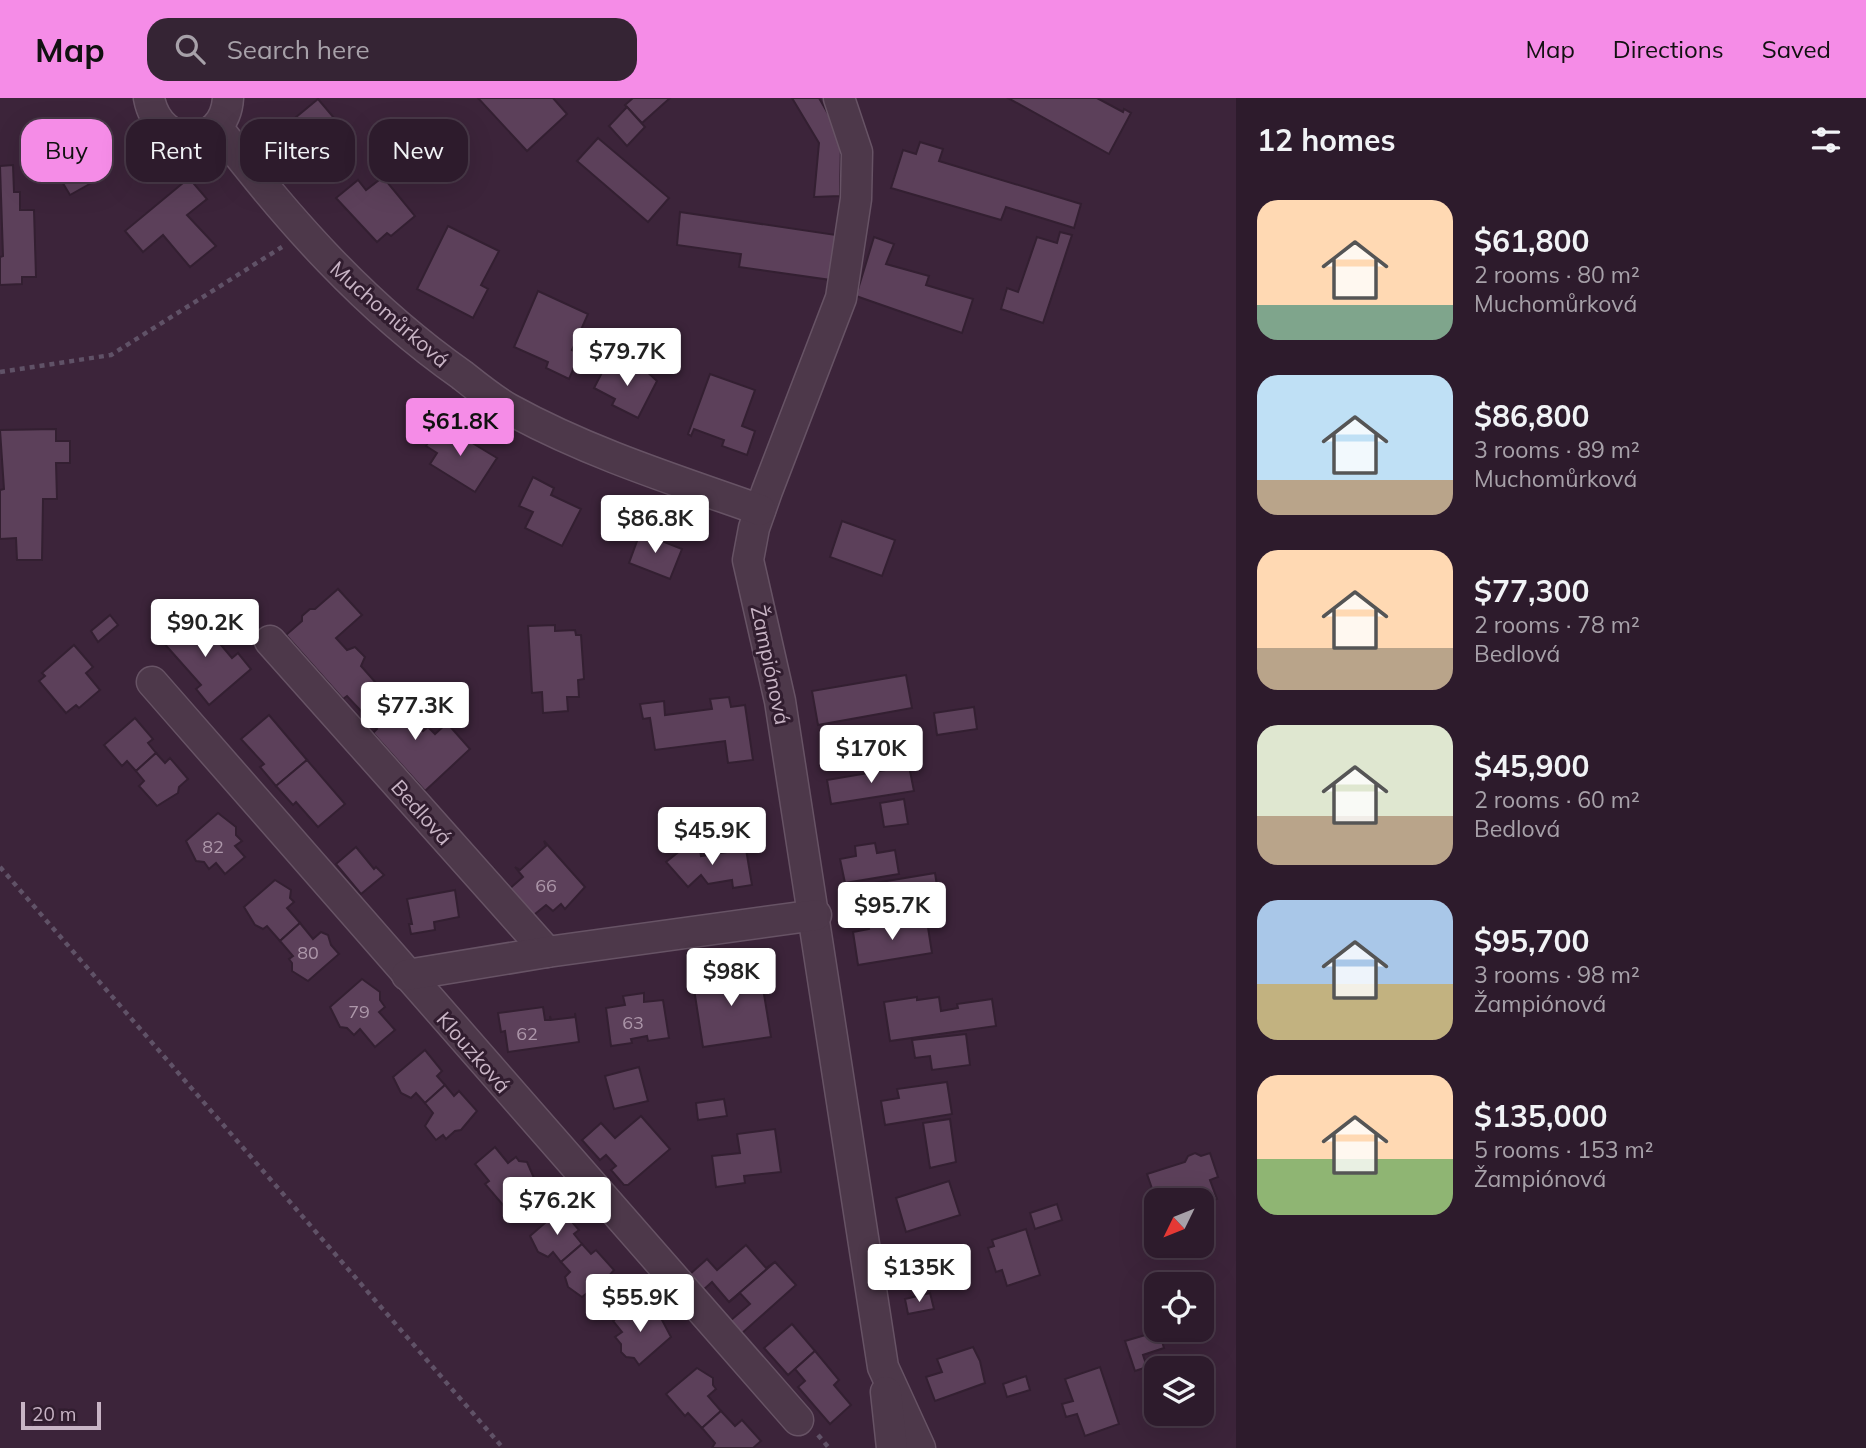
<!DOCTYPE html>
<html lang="en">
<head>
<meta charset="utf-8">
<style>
	:root { --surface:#2d1b2c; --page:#352434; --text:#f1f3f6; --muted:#a7a1a9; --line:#483948; --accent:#f58ce7 }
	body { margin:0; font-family:Mulish,sans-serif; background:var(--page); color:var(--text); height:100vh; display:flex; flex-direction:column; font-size:26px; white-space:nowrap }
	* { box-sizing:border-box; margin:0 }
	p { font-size:23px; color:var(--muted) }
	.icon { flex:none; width:38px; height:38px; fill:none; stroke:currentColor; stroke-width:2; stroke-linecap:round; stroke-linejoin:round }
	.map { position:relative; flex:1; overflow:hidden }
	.sheet { display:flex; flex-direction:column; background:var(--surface); width:630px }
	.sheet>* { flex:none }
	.hud { position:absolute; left:21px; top:21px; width:665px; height:63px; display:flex; gap:14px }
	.needle { width:46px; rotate:227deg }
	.buttons { position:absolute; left:1144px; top:1090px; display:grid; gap:14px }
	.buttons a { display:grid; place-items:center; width:70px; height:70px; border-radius:14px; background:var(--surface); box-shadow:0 7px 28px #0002,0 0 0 2px var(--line); font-size:35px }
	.scale { position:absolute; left:21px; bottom:18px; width:80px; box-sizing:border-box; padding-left:7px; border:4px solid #c8b4c5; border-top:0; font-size:19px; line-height:24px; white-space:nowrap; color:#c8b4c5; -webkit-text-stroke:5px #311d2f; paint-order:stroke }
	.price { position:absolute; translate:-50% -60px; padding:0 16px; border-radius:7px; background:#fff; color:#222; font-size:23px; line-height:46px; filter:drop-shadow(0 2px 4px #0008) }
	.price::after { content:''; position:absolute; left:50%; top:42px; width:21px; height:16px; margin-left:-10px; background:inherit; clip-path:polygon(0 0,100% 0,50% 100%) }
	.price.active { background:var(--accent); color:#111 }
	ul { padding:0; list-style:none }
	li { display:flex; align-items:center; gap:21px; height:175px; padding:0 21px }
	li span { display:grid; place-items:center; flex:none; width:196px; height:140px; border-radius:21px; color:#555 }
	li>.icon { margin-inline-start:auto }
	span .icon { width:84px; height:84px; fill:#fffc; stroke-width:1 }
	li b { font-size:30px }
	h2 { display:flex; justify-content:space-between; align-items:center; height:84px; padding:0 21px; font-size:30px }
	.pill { padding:0 24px; border-radius:21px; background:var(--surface); box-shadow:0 7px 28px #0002,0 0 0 2px var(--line); font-size:24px; line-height:63px }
	.pill.active { background:var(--accent); color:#111 }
	header { display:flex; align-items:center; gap:42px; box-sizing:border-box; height:98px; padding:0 35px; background:var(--accent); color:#111 }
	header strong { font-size:33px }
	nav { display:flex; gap:38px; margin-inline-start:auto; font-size:24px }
	.search { width:490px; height:63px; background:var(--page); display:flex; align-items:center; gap:18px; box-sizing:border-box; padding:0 24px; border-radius:21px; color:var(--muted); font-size:26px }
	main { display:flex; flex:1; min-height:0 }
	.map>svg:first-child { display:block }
	.building { fill:#5c405a; stroke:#331f31; stroke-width:2 }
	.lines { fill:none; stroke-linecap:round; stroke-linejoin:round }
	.minor-casing { stroke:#675365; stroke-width:33 }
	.path { stroke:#605267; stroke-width:4.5; stroke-dasharray:5 5; stroke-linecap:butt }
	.minor { stroke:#4d384a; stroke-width:30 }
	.labels { text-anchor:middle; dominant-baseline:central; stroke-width:6; stroke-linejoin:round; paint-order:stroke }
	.number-label { font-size:18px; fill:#ad97aa }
	.street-label { font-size:21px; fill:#c8b4c5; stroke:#311d2f }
</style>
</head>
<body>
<header>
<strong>Map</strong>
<div class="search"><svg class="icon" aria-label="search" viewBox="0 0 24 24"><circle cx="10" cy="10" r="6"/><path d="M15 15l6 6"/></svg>Search here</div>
<nav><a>Map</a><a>Directions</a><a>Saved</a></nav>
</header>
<main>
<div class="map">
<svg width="1236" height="1350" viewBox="0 0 1236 1350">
	<rect width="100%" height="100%" fill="#3c243a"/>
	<!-- building -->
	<g class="building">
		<polygon points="478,0 553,0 567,16 527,53"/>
		<polygon points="633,0 670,0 642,25 625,7"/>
		<polygon points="792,0 819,0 838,33 841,44 840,98 814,99 819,45"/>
		<polygon points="1008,0 1097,0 1123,14 1124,11 1131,15 1109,56"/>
		<polygon points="318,1 351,40 335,53 343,64 321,82 286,34 298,24 295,20"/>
		<polygon points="627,9 645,29 627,48 609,28"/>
		<polygon points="71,27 102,79 70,97 39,45"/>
		<polygon points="598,40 669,100 648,124 577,63"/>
		<polygon points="920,44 943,51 939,63 1081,106 1074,130 1006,109 1001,122 891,90 903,52 916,56"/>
		<polygon points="13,67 14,94 20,94 20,112 34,112 36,179 22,179 22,186 0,187 0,159 3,158 0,68"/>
		<polygon points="383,79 415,118 391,138 387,135 377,144 336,100 358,82 366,92"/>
		<polygon points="189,80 207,101 187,117 216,148 190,169 163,137 143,154 125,133"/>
		<polygon points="680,114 836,137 831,182 739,169 741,156 677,147"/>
		<polygon points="448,128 499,153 481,187 488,191 473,220 417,191"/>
		<polygon points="1060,134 1072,137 1043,225 1001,211 1007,190 1018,194 1037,139 1057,145"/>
		<polygon points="874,139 894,146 886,166 929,178 926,187 973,201 962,235 856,198"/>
		<polygon points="538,193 588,216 572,252 580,256 569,281 546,270 548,264 514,249"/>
		<polygon points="607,265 628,276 631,270 643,270 657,283 638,320 612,307 615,301 594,290"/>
		<polygon points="710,276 755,292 742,328 755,333 747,357 722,348 724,342 694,331 691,338 688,336"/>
		<polygon points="441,326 497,360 475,394 430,366 437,355 426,348"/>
		<polygon points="56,331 56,343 70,343 70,365 56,365 57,401 43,401 42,462 17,462 16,440 0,441 0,392 4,391 0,332"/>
		<polygon points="533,379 554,390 551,397 581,411 562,448 525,430 533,414 519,408"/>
		<polygon points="842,423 895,442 882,478 830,459"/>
		<polygon points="651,432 661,436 659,442 682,451 670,481 629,465 640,435 648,438"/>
		<polygon points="338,491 362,517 336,540 347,552 355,549 365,559 361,568 384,594 362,614 347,598 343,601 286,537 302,523 302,518 310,511 315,511"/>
		<polygon points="194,515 232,560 238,555 251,571 209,607 196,591 201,587 162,543"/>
		<polygon points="110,517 118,527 98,544 91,533"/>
		<polygon points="555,527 555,533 575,532 576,537 581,537 584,581 578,582 579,599 567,599 568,613 543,615 542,594 532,595 528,528"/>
		<polygon points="74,547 93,569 86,575 100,592 79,610 76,607 66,615 39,583 45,578 42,575"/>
		<polygon points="906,577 912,610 818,627 812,593"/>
		<polygon points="384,594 393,604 396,602 423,633 428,629 435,636 447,625 470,651 425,693 373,635 377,631 362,614"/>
		<polygon points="729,599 731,609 745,607 753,662 728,665 725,643 655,652 650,620 643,621 640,606 664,603 665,617 712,611 710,601"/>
		<polygon points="974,609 977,631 937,637 934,615"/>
		<polygon points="269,617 307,662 276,688 260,669 264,666 241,641"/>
		<polygon points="135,620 153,641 148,645 156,655 136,673 127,663 122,668 104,647"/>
		<polygon points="156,655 165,665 170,660 188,681 179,689 178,695 157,708 139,688 144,683 136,673"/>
		<polygon points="307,662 345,706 318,729 296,704 293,707 276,688"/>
		<polygon points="909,668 914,693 831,706 827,682"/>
		<polygon points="904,701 908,726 884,729 880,705"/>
		<polygon points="218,715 236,729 236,737 242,743 235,748 245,759 225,776 216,765 209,771 204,764 196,763 186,743"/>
		<polygon points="544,743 585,789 565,811 561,806 553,813 546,807 530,820 492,774 494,771 507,793 523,779 515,769 520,772 546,748"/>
		<polygon points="875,745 877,755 895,752 899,776 845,785 840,761 856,758 855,748"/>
		<polygon points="699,746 701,758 746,751 752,787 733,790 732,782 708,786 701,777 688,789 666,764 681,752"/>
		<polygon points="356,749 374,771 376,769 384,777 361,796 336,766"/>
		<polygon points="935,775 941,814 904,820 901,798 878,801 875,785"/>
		<polygon points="275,782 291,792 290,800 294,804 287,810 300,825 280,843 267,828 263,831 255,827 244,809"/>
		<polygon points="455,792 459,819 434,824 435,832 411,836 409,826 412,826 407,801"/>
		<polygon points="888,822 889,829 927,823 932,855 858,867 853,834 869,831 868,825"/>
		<polygon points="300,825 313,841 321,834 328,837 331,847 339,856 308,883 292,873 292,865 289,861 293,858 280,843"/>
		<polygon points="742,870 743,880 761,878 771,939 703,949 692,878"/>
		<polygon points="362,881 380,894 380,902 385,909 379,914 395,932 375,949 360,931 354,937 347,930 340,929 330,909"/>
		<polygon points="644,895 644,904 663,902 669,940 648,943 647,938 631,941 632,945 611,948 606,910 625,907 623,898"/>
		<polygon points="917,899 917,902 939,899 941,913 958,910 957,906 992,901 996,928 890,943 884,904"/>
		<polygon points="543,909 545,922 550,922 550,918 551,922 575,919 575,915 579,944 508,954 505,933 501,934 498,915"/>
		<polygon points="966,936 970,967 932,972 930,958 915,960 912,942"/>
		<polygon points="425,952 442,973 437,978 445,987 425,1005 416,995 411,1000 401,995 393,979"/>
		<polygon points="639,969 648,1003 614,1011 605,978"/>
		<polygon points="947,984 952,1016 885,1027 881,1003 899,1000 897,991"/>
		<polygon points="445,987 454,998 459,993 477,1013 461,1032 455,1033 446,1041 443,1037 436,1042 425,1028 433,1015 425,1005"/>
		<polygon points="724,1001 727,1018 698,1022 696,1005"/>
		<polygon points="641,1018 670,1051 628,1087 624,1087 611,1072 616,1068 606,1057 600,1062 582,1042 601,1025 615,1040"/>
		<polygon points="950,1021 956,1064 930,1070 923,1025"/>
		<polygon points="775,1031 781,1074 744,1078 745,1085 716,1089 712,1058 740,1055 737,1036"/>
		<polygon points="495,1049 508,1065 516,1059 519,1063 527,1064 534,1080 503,1107 485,1086 489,1083 475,1066"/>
		<polygon points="1195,1055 1201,1058 1210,1055 1218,1079 1210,1082 1217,1101 1202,1106 1202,1102 1157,1102 1157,1105 1147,1076 1185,1064 1188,1058"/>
		<polygon points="949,1083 960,1117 906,1134 896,1100"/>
		<polygon points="1057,1106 1062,1122 1035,1131 1030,1115"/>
		<polygon points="561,1111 579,1132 574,1136 582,1146 561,1164 553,1154 548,1159 538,1154 530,1138"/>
		<polygon points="1026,1131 1040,1177 1007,1188 1002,1172 996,1174 988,1150 994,1148 992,1142"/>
		<polygon points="582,1146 591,1156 596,1152 614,1172 598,1191 591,1192 582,1199 568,1189 565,1179 570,1174 561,1164"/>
		<polygon points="746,1147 766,1170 775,1164 729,1204 712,1184 702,1193 689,1177 707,1161 717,1172"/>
		<polygon points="775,1164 796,1187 741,1236 730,1223 750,1206 740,1195 729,1204"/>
		<polygon points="930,1195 934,1211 908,1216 905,1201"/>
		<polygon points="633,1206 642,1217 648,1212 654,1218 661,1220 671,1239 639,1267 634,1260 626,1259 621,1254 621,1246 615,1239 622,1234 613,1223"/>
		<polygon points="792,1226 815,1253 788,1277 764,1250"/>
		<polygon points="1159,1233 1164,1250 1143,1257 1147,1269 1135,1273 1125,1243"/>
		<polygon points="973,1249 980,1263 985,1285 935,1303 926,1279 942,1274 937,1261"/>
		<polygon points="815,1253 839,1282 834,1287 851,1307 830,1326 798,1289 805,1283 795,1271"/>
		<polygon points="1100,1269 1119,1326 1085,1338 1077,1316 1066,1319 1062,1306 1073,1303 1065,1281"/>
		<polygon points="697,1270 713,1280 713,1287 716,1291 708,1298 721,1313 702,1330 688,1315 685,1318 666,1296"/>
		<polygon points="1026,1278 1030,1292 1007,1299 1003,1286"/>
		<polygon points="721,1313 735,1328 742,1322 761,1343 753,1350 712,1350 715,1345 702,1330"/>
	</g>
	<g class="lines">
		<!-- minor casing -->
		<g class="minor-casing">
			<g id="minor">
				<path d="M 149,0 C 159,53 225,52 228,0"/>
				<polyline points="839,0 857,54 856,101 841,200 767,393 754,430 748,462 780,603 883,1269 920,1350"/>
				<path d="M 217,29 C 288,122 365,209 462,277 C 477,289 493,302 509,311 C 589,355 675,382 760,412"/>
				<polyline points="270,543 547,854"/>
				<polyline points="152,584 798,1322"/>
				<polyline points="407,877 547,854 816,817"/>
				<polyline points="886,1294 892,1350"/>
			</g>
		</g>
		<!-- path -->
		<g class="path">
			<polyline points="0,274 111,257 282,149"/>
			<polyline points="0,769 503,1350"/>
			<polyline points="818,1337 829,1350"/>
		</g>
		<!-- minor -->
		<use href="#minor" class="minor"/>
	</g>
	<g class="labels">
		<!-- number labels -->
		<g class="number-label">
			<text x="213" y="748">82</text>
			<text x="546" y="787">66</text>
			<text x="308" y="854">80</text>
			<text x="359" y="913">79</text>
			<text x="633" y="924">63</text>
			<text x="527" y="935">62</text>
		</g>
		<!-- street labels -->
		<g class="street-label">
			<text transform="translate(390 216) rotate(41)">Muchomůrková</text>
			<text transform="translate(771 567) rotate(78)">Žampiónová</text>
			<text transform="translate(422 714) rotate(48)">Bedlová</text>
			<text transform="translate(474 954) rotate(49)">Klouzková</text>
		</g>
	</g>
</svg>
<div class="buttons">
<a><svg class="needle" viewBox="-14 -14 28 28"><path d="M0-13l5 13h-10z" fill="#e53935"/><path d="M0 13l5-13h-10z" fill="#a7a1a9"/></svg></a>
<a><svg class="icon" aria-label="locate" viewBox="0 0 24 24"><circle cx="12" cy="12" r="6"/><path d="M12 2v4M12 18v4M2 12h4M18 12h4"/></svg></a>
<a><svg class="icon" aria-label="layers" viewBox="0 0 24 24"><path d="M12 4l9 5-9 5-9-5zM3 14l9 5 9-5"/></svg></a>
</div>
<div class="scale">20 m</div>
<b class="price" style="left:627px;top:290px">$79.7K</b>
<b class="price active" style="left:460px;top:360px">$61.8K</b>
<b class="price" style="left:655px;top:457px">$86.8K</b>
<b class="price" style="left:205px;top:561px">$90.2K</b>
<b class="price" style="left:415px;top:644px">$77.3K</b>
<b class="price" style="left:871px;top:687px">$170K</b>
<b class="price" style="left:712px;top:769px">$45.9K</b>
<b class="price" style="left:892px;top:844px">$95.7K</b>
<b class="price" style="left:731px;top:910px">$98K</b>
<b class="price" style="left:557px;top:1139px">$76.2K</b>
<b class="price" style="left:919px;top:1206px">$135K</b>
<b class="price" style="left:640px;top:1236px">$55.9K</b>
<div class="hud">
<a class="pill active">Buy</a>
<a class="pill">Rent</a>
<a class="pill">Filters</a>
<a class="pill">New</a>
</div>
</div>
<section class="sheet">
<h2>12 homes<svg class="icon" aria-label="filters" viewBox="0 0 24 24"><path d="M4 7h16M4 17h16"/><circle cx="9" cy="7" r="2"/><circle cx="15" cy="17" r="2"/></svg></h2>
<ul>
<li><span style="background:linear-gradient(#ffd9b3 75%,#7fa58c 0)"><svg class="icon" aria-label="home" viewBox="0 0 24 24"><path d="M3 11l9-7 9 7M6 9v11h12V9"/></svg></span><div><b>$61,800</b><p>2 rooms · 80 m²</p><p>Muchomůrková</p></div></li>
<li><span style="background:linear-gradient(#bfe0f5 75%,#b9a48a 0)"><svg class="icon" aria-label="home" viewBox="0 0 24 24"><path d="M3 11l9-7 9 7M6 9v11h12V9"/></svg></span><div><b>$86,800</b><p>3 rooms · 89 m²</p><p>Muchomůrková</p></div></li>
<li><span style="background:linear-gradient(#ffd9b3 70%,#b9a48a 0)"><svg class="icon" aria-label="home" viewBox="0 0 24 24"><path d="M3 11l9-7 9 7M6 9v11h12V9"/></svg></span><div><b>$77,300</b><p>2 rooms · 78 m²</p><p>Bedlová</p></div></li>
<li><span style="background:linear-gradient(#dfe7d0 65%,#b9a48a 0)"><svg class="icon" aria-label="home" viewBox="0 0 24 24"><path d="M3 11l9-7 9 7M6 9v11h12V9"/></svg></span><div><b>$45,900</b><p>2 rooms · 60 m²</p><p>Bedlová</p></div></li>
<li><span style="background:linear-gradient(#a9c7e8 60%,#c2b280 0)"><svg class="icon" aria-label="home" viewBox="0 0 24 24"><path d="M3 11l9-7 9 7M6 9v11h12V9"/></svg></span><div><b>$95,700</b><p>3 rooms · 98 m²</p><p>Žampiónová</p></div></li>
<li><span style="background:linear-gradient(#ffd9b3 60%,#8fb573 0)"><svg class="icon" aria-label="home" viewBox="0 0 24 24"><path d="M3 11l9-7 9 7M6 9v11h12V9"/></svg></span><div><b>$135,000</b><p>5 rooms · 153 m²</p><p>Žampiónová</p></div></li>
</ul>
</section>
</main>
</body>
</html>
